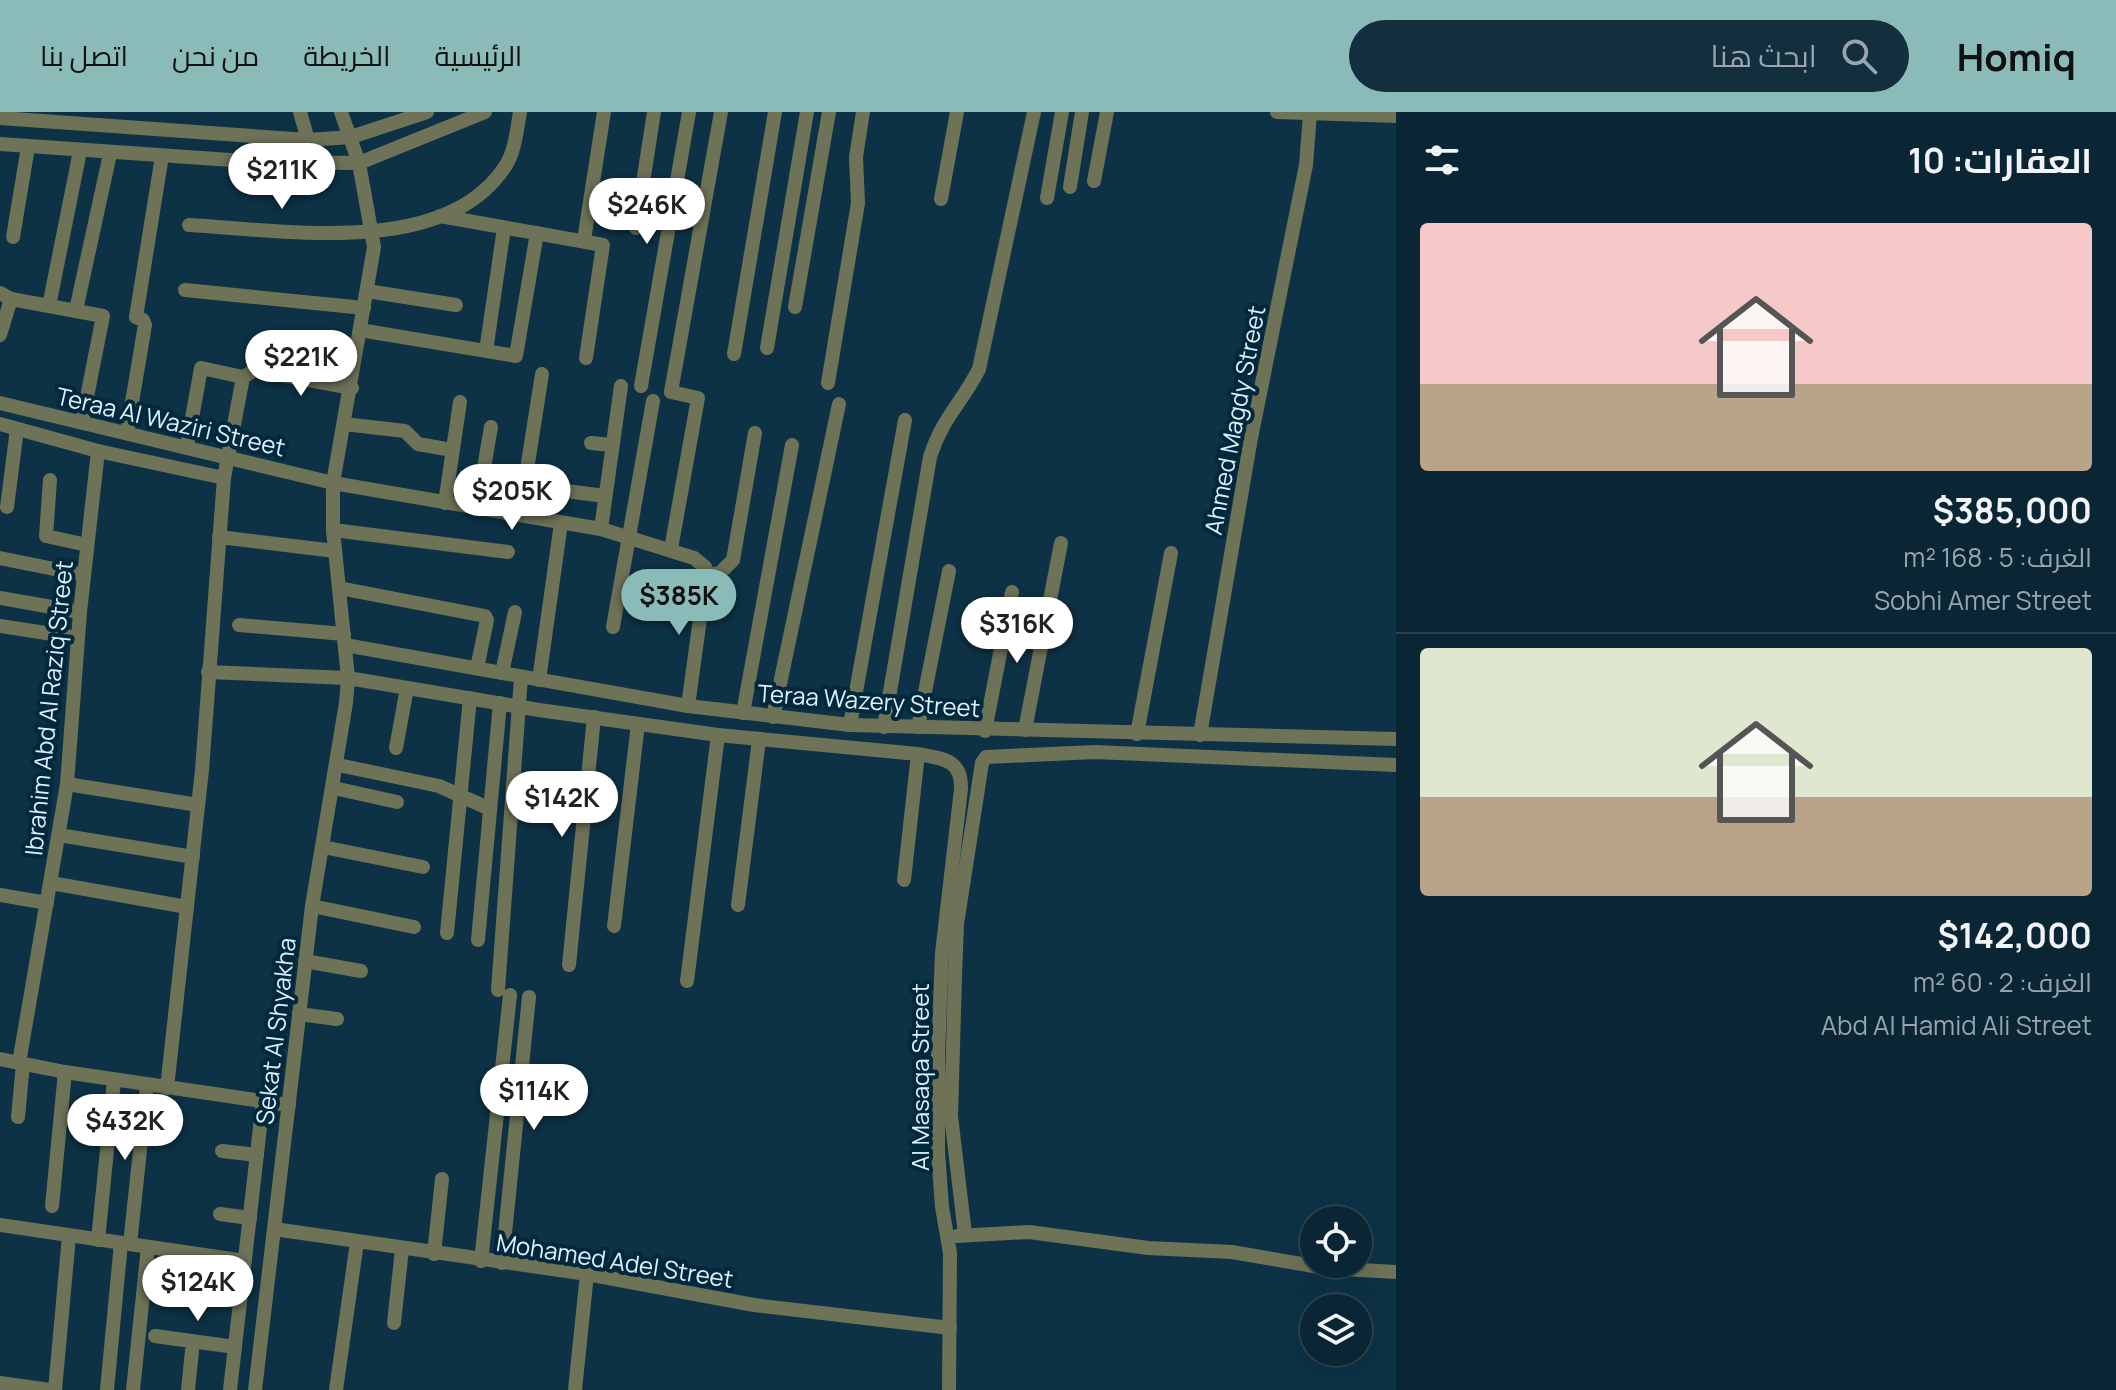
<!DOCTYPE html>
<html lang="ar">
<head>
<meta charset="utf-8">
<style>
	:root { --surface:#0a2634; --page:#132e3c; --text:#f1f3f6; --muted:#99a5ac; --line:#2a434f; --accent:#8bbbb9 }
	body { margin:0; font-family:Manrope,Cairo,sans-serif; background:var(--page); color:var(--text); direction:rtl; height:100vh; display:flex; flex-direction:column; font-size:30px; white-space:nowrap }
	* { box-sizing:border-box; margin:0 }
	p { font-size:26px; color:var(--muted) }
	.icon { flex:none; width:44px; height:44px; fill:none; stroke:currentColor; stroke-width:2; stroke-linecap:round; stroke-linejoin:round }
	.map { position:relative; flex:1; overflow:hidden; direction:ltr }
	.side { display:flex; flex-direction:column; background:var(--surface); width:720px }
	.side>* { flex:none }
	.fabs { position:absolute; left:1300px; top:1094px; display:grid; gap:16px }
	.fabs a { display:grid; place-items:center; width:72px; height:72px; border-radius:50%; background:var(--surface); box-shadow:0 8px 32px #0002,0 0 0 2px var(--line); font-size:40px }
	.price { position:absolute; translate:-50% -68px; padding:0 18px; border-radius:28px; background:#fff; color:#222; font-size:26px; line-height:52px; filter:drop-shadow(0 2px 4px #0008) }
	.price::after { content:''; position:absolute; left:50%; top:48px; width:24px; height:18px; margin-left:-12px; background:inherit; clip-path:polygon(0 0,100% 0,50% 100%) }
	.price.on { background:var(--accent); color:#111 }
	ul { padding:0; list-style:none }
	li { display:grid; align-content:center; gap:16px; height:424px; padding:0 24px }
	li+li { border-top:2px solid var(--line) }
	li span { display:grid; place-items:center; height:248px; border-radius:8px; color:#555 }
	li>.icon { margin-inline-start:auto }
	span .icon { width:144px; height:144px; fill:#fffc; stroke-width:1 }
	li b { font-size:34px }
	h2 { display:flex; justify-content:space-between; align-items:center; height:96px; padding:0 24px; font-size:34px }
	header { display:flex; align-items:center; gap:48px; box-sizing:border-box; height:112px; padding:0 40px; background:var(--accent); color:#111 }
	header strong { font-size:38px }
	nav { display:flex; gap:44px; margin-inline-start:auto; font-size:28px }
	.search { width:560px; height:72px; background:var(--page); display:flex; align-items:center; gap:20px; box-sizing:border-box; padding:0 28px; border-radius:44px; color:var(--muted); font-size:30px }
	main { display:flex; flex:1; min-height:0 }
	.map>svg:first-child { display:block }
	.lines { fill:none; stroke-linecap:round; stroke-linejoin:round }
	.street { stroke:#6e7257; stroke-width:14 }
	.labels { text-anchor:middle; dominant-baseline:central; stroke-width:8; stroke-linejoin:round; paint-order:stroke }
	.street-label { font-size:24px; fill:#ddf1fd; stroke:#02283b }
</style>
</head>
<body>
<header>
<strong>Homiq</strong>
<div class="search"><svg class="icon" aria-label="search" viewBox="0 0 24 24"><circle cx="10" cy="10" r="6"/><path d="M15 15l6 6"/></svg>ابحث هنا</div>
<nav><a>الرئيسية</a><a>الخريطة</a><a>من نحن</a><a>اتصل بنا</a></nav>
</header>
<main>
<section class="side">
<h2>العقارات: 10<svg class="icon" aria-label="filters" viewBox="0 0 24 24"><path d="M4 7h16M4 17h16"/><circle cx="9" cy="7" r="2"/><circle cx="15" cy="17" r="2"/></svg></h2>
<ul>
<li><span style="background:linear-gradient(#f6c9c9 65%,#b9a48a 0)"><svg class="icon" aria-label="home" viewBox="0 0 24 24"><path d="M3 11l9-7 9 7M6 9v11h12V9"/></svg></span><div><b>$385,000</b><p>الغرف: 5 · 168 m²</p><p>Sobhi Amer Street</p></div></li>
<li><span style="background:linear-gradient(#dfe7d0 60%,#b9a48a 0)"><svg class="icon" aria-label="home" viewBox="0 0 24 24"><path d="M3 11l9-7 9 7M6 9v11h12V9"/></svg></span><div><b>$142,000</b><p>الغرف: 2 · 60 m²</p><p>Abd Al Hamid Ali Street</p></div></li>
</ul>
</section>
<div class="map">
<svg width="1396" height="1278" viewBox="0 0 1396 1278">
	<rect width="100%" height="100%" fill="#0d3246"/>
	<g class="lines">
		<!-- street -->
		<g class="street">
			<polyline points="300,0 308,28"/>
			<polyline points="1277,0 1396,4"/>
			<polyline points="0,6 308,28 351,25 427,0"/>
			<polyline points="0,32 260,50 359,51 485,0"/>
			<polyline points="1094,69 1107,0"/>
			<polyline points="1070,75 1082,0"/>
			<polyline points="1047,86 1062,0"/>
			<polyline points="941,87 957,0"/>
			<polyline points="440,104 603,133 586,246"/>
			<path d="M 189,113 C 282,118 447,147 506,53 C 515,39 517,17 520,0"/>
			<polyline points="636,116 654,0"/>
			<polyline points="13,125 28,35"/>
			<polyline points="584,128 604,0"/>
			<polyline points="185,178 364,196"/>
			<polyline points="367,179 456,193"/>
			<polyline points="0,181 11,187 103,204 82,310"/>
			<polyline points="49,194 80,39"/>
			<polyline points="795,195 829,0"/>
			<polyline points="76,198 110,42"/>
			<polyline points="360,218 516,244 537,121"/>
			<polyline points="0,223 11,187"/>
			<polyline points="767,236 807,0"/>
			<polyline points="486,239 504,116"/>
			<polyline points="734,242 775,0"/>
			<polyline points="828,271 858,91 856,45 863,0"/>
			<polyline points="641,274 689,0"/>
			<polyline points="0,291 333,371 601,417 694,446 705,455 706,463 688,594"/>
			<polyline points="0,312 98,339 224,366"/>
			<polyline points="344,312 405,319 418,332 452,338"/>
			<polyline points="127,320 145,213 143,208 136,205 162,44"/>
			<polyline points="591,331 612,333"/>
			<polyline points="187,334 201,256 243,265 255,258 352,276"/>
			<polyline points="50,368 46,424 87,433"/>
			<polyline points="558,378 605,384"/>
			<polyline points="445,391 460,290"/>
			<polyline points="7,395 17,317"/>
			<polyline points="477,396 491,315"/>
			<polyline points="520,402 542,262"/>
			<polyline points="601,417 621,274"/>
			<polyline points="333,418 508,440"/>
			<polyline points="219,425 335,439"/>
			<polyline points="671,437 698,286 671,280 721,0"/>
			<polyline points="0,446 84,463"/>
			<polyline points="706,463 720,461 733,448 755,321"/>
			<polyline points="339,476 485,504 487,508 477,556"/>
			<polyline points="0,486 80,500"/>
			<polyline points="239,513 344,522"/>
			<polyline points="0,514 78,526"/>
			<polyline points="613,515 653,289"/>
			<polyline points="345,533 688,594 850,613 1396,627"/>
			<path d="M 208,560 L 348,566 L 539,598 L 718,623 L 918,642 C 943,647 962,647 961,677 L 942,841 L 938,943 L 938,1040 L 942,1095 L 950,1141 L 949,1278"/>
			<polyline points="502,561 515,500"/>
			<polyline points="539,568 561,411"/>
			<polyline points="743,601 792,333"/>
			<polyline points="773,605 839,292"/>
			<polyline points="850,613 905,308"/>
			<path d="M 884,615 L 930,345 C 942,306 962,291 979,257 L 1034,0"/>
			<polyline points="918,615 949,459"/>
			<polyline points="1025,618 1061,431"/>
			<polyline points="985,619 1012,480"/>
			<polyline points="1137,622 1171,441"/>
			<polyline points="1200,623 1251,326 1306,53 1310,2"/>
			<polyline points="396,636 407,576"/>
			<polyline points="338,653 439,674 490,697"/>
			<polyline points="67,672 198,693"/>
			<polyline points="334,676 397,690"/>
			<polyline points="59,723 193,745"/>
			<polyline points="323,735 423,755"/>
			<polyline points="904,768 918,642"/>
			<polyline points="51,771 187,795"/>
			<polyline points="0,783 47,791"/>
			<polyline points="738,793 759,628"/>
			<polyline points="312,794 414,815"/>
			<polyline points="614,814 638,612"/>
			<polyline points="447,821 470,586"/>
			<polyline points="478,828 500,591"/>
			<polyline points="305,849 361,859"/>
			<polyline points="569,853 594,605"/>
			<polyline points="687,869 718,623"/>
			<polyline points="498,878 521,565"/>
			<polyline points="299,902 337,907"/>
			<polyline points="0,947 65,960 289,993"/>
			<polyline points="19,951 67,672 80,500 98,339"/>
			<polyline points="167,976 202,658 224,366 243,265"/>
			<polyline points="18,1005 23,952"/>
			<polyline points="222,1039 257,1043"/>
			<polyline points="52,1094 65,960"/>
			<polyline points="220,1102 250,1106"/>
			<polyline points="0,1113 245,1149"/>
			<polyline points="274,1117 587,1162 754,1193 950,1216"/>
			<polyline points="965,1122 951,1004 955,865 957,812 982,651 986,645 1095,640 1396,653"/>
			<polyline points="957,1124 1029,1120 1148,1136 1232,1140 1325,1156 1396,1160"/>
			<polyline points="98,1128 114,968"/>
			<polyline points="130,1132 147,973"/>
			<polyline points="434,1142 442,1067"/>
			<polyline points="481,1149 510,883"/>
			<polyline points="502,1151 529,885"/>
			<polyline points="394,1211 402,1137"/>
			<polyline points="155,1224 235,1235"/>
			<polyline points="0,1271 50,1278"/>
			<polyline points="55,1278 69,1124"/>
			<polyline points="107,1278 121,1131"/>
			<polyline points="133,1278 148,1135"/>
			<polyline points="188,1278 192,1239"/>
			<polyline points="230,1278 263,989"/>
			<polyline points="255,1278 312,794 346,591 348,566 333,418 333,371 374,135 359,51 341,0"/>
			<polyline points="336,1278 357,1130"/>
			<polyline points="575,1278 587,1162"/>
		</g>
	</g>
	<g class="labels">
		<!-- street labels -->
		<g class="street-label">
			<text transform="translate(1234 308) rotate(-79)">Ahmed Magdy Street</text>
			<text transform="translate(171 309) rotate(13)">Teraa Al Waziri Street</text>
			<text transform="translate(869 588) rotate(4)">Teraa Wazery Street</text>
			<text transform="translate(48 596) rotate(-84)">Ibrahim Abd Al Raziq Street</text>
			<text transform="translate(275 919) rotate(-83)">Sekat Al Shyakha</text>
			<text transform="translate(919 965) rotate(-90)">Al Masaqa Street</text>
			<text transform="translate(615 1148) rotate(9)">Mohamed Adel Street</text>
		</g>
	</g>
</svg>
<div class="fabs">
<a><svg class="icon" aria-label="locate" viewBox="0 0 24 24"><circle cx="12" cy="12" r="6"/><path d="M12 2v4M12 18v4M2 12h4M18 12h4"/></svg></a>
<a><svg class="icon" aria-label="layers" viewBox="0 0 24 24"><path d="M12 4l9 5-9 5-9-5zM3 14l9 5 9-5"/></svg></a>
</div>
<b class="price" style="left:282px;top:99px">$211K</b>
<b class="price" style="left:647px;top:134px">$246K</b>
<b class="price" style="left:301px;top:286px">$221K</b>
<b class="price" style="left:512px;top:420px">$205K</b>
<b class="price on" style="left:679px;top:525px">$385K</b>
<b class="price" style="left:1017px;top:553px">$316K</b>
<b class="price" style="left:562px;top:727px">$142K</b>
<b class="price" style="left:534px;top:1020px">$114K</b>
<b class="price" style="left:125px;top:1050px">$432K</b>
<b class="price" style="left:198px;top:1211px">$124K</b>
</div>
</main>
</body>
</html>
